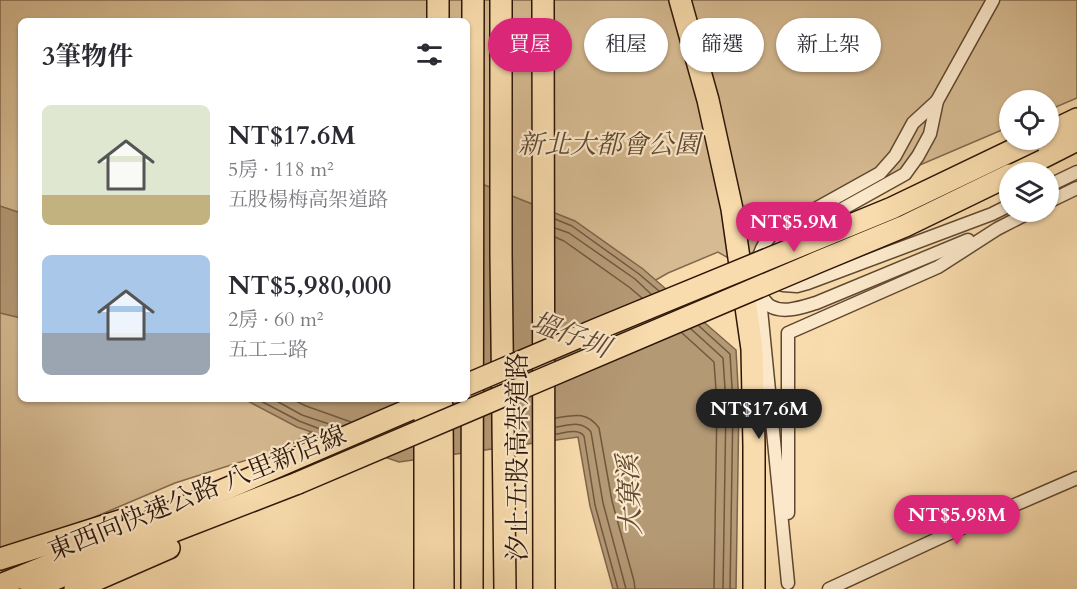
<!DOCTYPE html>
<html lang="zh-TW">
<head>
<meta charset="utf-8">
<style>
	:root { --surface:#fff; --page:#f7f7f7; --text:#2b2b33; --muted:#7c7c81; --accent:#db2777 }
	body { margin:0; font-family:Cardo,"Noto Serif TC",serif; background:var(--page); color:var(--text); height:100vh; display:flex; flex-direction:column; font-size:22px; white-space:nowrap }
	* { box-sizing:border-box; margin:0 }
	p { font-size:20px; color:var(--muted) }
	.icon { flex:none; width:33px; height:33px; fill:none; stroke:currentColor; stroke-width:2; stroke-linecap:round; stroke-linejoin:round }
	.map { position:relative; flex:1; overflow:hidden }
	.drawer { position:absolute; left:18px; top:18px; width:452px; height:384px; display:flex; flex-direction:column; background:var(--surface); border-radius:9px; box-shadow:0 2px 4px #0004 }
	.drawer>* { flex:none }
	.hud { position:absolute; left:488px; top:18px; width:500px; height:54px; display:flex; gap:12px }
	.tools { position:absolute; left:999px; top:90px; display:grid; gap:12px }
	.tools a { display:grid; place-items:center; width:60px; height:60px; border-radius:50%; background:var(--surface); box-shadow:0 2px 4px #0004; font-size:30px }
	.price { position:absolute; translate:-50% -51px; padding:0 14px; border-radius:21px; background:var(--accent); color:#fff; font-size:20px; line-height:39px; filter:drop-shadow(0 2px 3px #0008) }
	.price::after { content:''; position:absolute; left:50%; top:36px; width:18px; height:14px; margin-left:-9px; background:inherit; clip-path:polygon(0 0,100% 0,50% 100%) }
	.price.on { background:#222; color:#fff }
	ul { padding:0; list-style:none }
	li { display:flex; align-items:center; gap:18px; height:150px; padding:0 24px }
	li span { display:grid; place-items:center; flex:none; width:168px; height:120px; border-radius:9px; color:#555 }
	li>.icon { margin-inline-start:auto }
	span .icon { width:72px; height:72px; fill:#fffc; stroke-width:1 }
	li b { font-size:26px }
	h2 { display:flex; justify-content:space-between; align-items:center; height:72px; padding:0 24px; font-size:26px }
	.chip { padding:0 21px; border-radius:27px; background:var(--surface); box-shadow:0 2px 4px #0004; font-size:21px; line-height:54px }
	.chip.on { background:var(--accent); color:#fff }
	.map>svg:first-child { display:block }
	.green { fill:#d6ba91; stroke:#82684c; stroke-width:1.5 }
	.water { fill:#b49975; stroke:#7e6549; stroke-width:1.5 }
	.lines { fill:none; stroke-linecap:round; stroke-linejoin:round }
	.shore { stroke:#70583e; stroke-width:1.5 }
	.street-casing { stroke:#604830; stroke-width:15 }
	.highway-casing { stroke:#2d1607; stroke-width:24 }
	.street { stroke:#fbe8ca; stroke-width:12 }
	.highway { stroke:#f9dcad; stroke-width:21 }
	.highway-bridge-casing { stroke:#2d1607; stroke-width:24; stroke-linecap:butt }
	.highway-bridge { stroke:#f9dcad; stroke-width:21 }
	.labels { text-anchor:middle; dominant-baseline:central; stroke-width:4.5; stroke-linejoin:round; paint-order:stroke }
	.park-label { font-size:26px; font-style:italic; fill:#604730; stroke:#fbe8ca }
	.street-label { font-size:26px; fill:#2d1607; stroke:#fbe8ca }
	.water-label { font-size:27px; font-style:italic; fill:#634a33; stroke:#fbe8ca }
</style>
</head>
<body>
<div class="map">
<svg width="1077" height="589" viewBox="0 0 1077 589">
	<rect width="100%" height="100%" fill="#f9dcad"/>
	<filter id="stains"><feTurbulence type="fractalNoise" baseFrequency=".00333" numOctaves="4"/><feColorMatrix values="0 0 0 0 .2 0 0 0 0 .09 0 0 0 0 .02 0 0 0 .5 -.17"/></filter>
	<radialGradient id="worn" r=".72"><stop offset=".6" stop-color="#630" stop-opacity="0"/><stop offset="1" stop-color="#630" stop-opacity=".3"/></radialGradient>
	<!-- green -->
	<polygon class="green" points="0,0 1077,0 1077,98 1049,110 1048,100 1010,100 1009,127 894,176 735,262 718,252 668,273 572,328 467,359 466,21 21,21 21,399 372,399 353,407 287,447 175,483 38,541 0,551"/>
	<!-- water -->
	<g class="water">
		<polygon points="467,178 575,221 643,269 736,350 739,404 736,589 613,589 590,506 578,437 399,462 297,427 244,399 466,399"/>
		<polygon points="0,206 21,213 21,318 0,313"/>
	</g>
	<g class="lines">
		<!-- shore -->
		<g class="shore">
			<polyline points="555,219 572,226 639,274 659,291"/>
			<polyline points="555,228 569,233 635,279 651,294"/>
			<polyline points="555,237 564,241 629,287 642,298"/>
			<polyline points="699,326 730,354 733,404 730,589"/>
			<polyline points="691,329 723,358 726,404 723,589"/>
			<polyline points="682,333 714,362 717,404 714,589"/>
			<polyline points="257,399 299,421 328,432"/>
			<polyline points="273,399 302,415 338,427"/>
			<polyline points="292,399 306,406 351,422"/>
			<path d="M 556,418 C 574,415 587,411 599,428 L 612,501 L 634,581 L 635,589"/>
			<path d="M 556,427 C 569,425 582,420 591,432 L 603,503 L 626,589"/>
			<path d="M 556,434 C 565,433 578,428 584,436 L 595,505 L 618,589"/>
		</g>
		<!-- street casing -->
		<g class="street-casing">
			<g id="street">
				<path d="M 993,0 L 937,101 L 930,134 L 918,156 L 905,174 L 783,242 C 769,257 770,270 783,285 L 797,286 L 808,283 L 992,214 L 1010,205"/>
				<polyline points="1048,186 1077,172"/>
				<polyline points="1048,202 1077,188"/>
				<path d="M 760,295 C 763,298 767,304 770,306 C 784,314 802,307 816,303 L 968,240"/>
				<polyline points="788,513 788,333 938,267 997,229 1030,212"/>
				<path d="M 788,583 L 757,269 C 759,252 762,245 774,232 L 880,173 L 895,156 L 913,123 L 937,101"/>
				<polyline points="829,589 950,533 1077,478"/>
			</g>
		</g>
		<!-- highway casing -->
		<g class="highway-casing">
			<g id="highway">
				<polyline points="438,0 438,21"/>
				<polyline points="501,0 501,254 505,589"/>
				<polyline points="543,0 544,589"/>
				<polyline points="680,0 708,100 732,209 752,349 754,446 754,589"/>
				<polyline points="1048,133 1077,119"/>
				<polyline points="1014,172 1077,140"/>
				<polyline points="442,406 443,589"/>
				<polyline points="425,412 425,589"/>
				<polyline points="0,559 129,518"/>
				<polyline points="0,585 47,566 434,399"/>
				<polyline points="31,589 130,548 298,483"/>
				<polyline points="75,589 169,548"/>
				<polyline points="472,589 473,0"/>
			</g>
		</g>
		<!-- street -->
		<use href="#street" class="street"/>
		<!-- highway -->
		<use href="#highway" class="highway"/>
		<!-- highway-bridge casing -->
		<g class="highway-bridge-casing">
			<g id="highway-bridge">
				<polyline points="466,385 595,330 892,208 1034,140"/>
				<polyline points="298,483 818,262 905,226 1010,175"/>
			</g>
		</g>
		<!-- highway-bridge -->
		<use href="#highway-bridge" class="highway-bridge"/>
	</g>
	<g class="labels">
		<!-- park labels -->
		<g class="park-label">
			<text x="609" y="144">新北大都會公園</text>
		</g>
		<!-- street labels -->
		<g class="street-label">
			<text transform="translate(517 457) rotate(-90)">汐止五股高架道路</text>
			<text transform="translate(197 493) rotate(-22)">東西向快速公路 八里新店線</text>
		</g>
		<!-- water labels -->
		<g class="water-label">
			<text transform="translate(570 335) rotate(21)">塭仔圳</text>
			<text transform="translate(630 495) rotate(-93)">大窠溪</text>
		</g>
	</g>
	<rect width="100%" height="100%" filter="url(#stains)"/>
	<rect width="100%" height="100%" fill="url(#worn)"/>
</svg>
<div class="tools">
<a><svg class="icon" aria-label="locate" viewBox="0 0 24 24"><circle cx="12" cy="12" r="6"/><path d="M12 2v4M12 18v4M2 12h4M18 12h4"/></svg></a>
<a><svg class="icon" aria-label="layers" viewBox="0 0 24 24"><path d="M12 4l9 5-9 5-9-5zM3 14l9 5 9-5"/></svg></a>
</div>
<b class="price" style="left:794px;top:253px">NT$5.9M</b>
<b class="price on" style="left:759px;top:440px">NT$17.6M</b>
<b class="price" style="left:957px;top:546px">NT$5.98M</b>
<div class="hud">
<a class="chip on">買屋</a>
<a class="chip">租屋</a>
<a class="chip">篩選</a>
<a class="chip">新上架</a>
</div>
<section class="drawer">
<h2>3筆物件<svg class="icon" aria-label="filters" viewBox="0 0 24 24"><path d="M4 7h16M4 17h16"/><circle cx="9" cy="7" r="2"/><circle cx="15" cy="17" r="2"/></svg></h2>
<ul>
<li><span style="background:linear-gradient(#dfe7d0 75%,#c2b280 0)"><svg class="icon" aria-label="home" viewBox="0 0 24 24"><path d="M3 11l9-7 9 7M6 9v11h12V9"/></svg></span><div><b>NT$17.6M</b><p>5房 · 118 m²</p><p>五股楊梅高架道路</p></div></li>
<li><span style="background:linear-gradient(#a9c7e8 65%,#9aa5b1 0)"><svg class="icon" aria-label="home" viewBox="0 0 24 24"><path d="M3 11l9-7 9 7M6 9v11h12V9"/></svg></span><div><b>NT$5,980,000</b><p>2房 · 60 m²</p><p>五工二路</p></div></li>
</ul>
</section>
</div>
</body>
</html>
